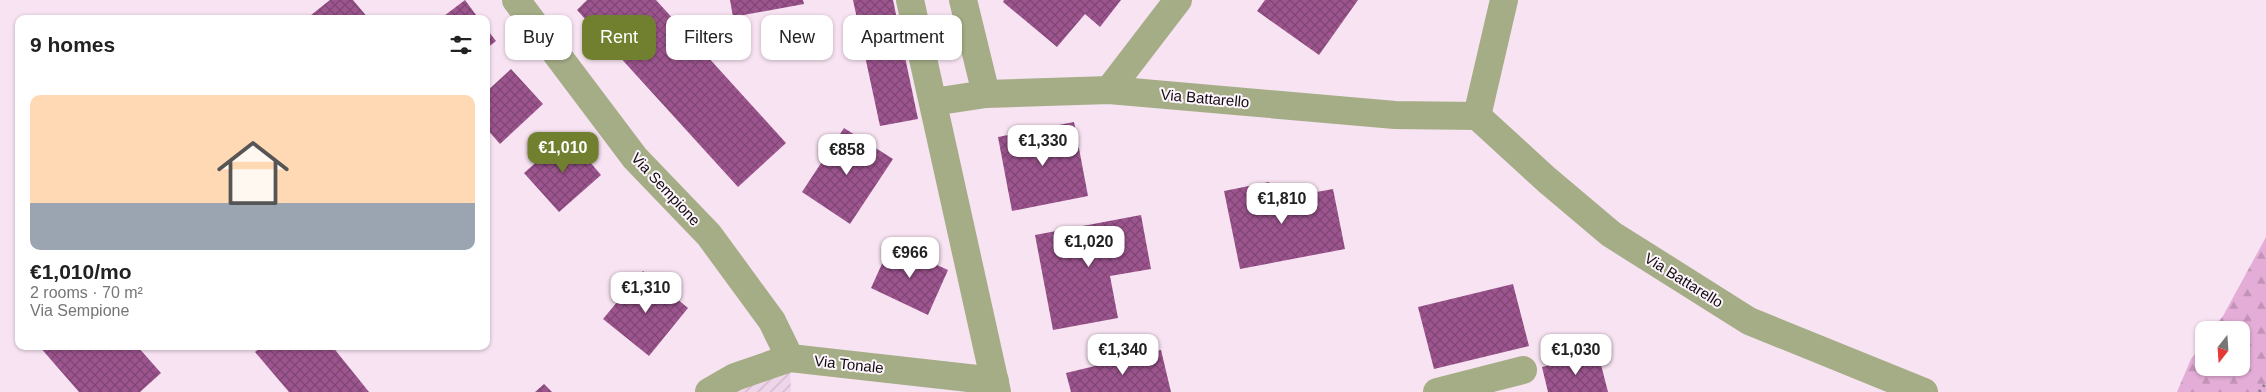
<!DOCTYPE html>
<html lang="en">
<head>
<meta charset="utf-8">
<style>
	:root { --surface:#fff; --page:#f6f6f6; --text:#222; --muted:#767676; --line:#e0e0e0; --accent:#71802e }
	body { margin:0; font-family:Helvetica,sans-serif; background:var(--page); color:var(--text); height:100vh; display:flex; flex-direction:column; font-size:19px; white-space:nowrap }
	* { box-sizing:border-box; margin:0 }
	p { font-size:16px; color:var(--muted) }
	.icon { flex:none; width:28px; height:28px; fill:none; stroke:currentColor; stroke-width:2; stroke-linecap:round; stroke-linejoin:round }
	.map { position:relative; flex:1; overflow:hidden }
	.side { position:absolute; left:15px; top:15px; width:475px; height:335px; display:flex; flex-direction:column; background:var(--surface); border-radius:10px; box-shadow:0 1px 4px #0004 }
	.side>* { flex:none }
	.banner { position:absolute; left:505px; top:15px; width:475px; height:45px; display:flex; gap:10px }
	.needle { width:32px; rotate:197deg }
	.fabs { position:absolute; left:2195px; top:321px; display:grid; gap:10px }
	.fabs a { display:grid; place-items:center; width:55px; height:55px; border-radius:10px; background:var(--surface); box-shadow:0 1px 4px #0004; font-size:25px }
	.price { position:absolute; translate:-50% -42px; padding:0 11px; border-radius:10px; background:#fff; color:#222; font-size:16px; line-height:32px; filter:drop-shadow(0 1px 2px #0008) }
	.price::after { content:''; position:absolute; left:50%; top:30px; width:15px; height:11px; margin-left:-8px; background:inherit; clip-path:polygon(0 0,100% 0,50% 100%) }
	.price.selected { background:var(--accent); color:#fff }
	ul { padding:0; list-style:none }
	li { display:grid; align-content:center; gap:10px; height:265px; padding:0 15px }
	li+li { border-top:1px solid var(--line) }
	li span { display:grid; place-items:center; height:155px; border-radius:10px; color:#555 }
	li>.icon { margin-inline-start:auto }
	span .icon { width:90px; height:90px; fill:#fffc; stroke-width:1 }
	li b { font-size:21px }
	h2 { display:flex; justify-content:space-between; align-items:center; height:60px; padding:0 15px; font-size:21px }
	.tag { padding:0 18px; border-radius:10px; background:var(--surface); box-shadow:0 1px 4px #0004; font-size:18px; line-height:45px }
	.tag.selected { background:var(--accent); color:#fff }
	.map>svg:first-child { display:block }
	.industrial { fill:url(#industrial-furrows) }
	.forest { fill:url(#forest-firs) }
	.building { fill:url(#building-cross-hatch) }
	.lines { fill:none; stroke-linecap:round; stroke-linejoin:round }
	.path { stroke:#92848e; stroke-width:3; stroke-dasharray:2.5 4; stroke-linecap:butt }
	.minor { stroke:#a4ad86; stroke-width:28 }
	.tertiary { stroke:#a4ad86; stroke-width:28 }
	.labels { text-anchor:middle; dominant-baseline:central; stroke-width:4; stroke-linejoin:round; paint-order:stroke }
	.street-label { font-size:15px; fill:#110b0f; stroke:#fdf5fb }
</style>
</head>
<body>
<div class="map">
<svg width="2266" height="392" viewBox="0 0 2266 392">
	<defs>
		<pattern id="industrial-furrows" width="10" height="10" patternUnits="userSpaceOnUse" patternTransform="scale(1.25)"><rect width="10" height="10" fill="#efd5e9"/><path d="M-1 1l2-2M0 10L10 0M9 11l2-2" fill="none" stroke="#ccb6c7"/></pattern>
		<pattern id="forest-firs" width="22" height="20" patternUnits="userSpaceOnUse" patternTransform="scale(1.25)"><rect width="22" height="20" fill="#e4add7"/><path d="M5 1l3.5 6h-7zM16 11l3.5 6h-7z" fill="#c394b7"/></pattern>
		<pattern id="building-cross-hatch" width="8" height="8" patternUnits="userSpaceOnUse" patternTransform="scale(1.25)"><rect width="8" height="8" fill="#9d558f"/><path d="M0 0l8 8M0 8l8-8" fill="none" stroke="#7f4573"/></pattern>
	</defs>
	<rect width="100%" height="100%" fill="#f8e3f2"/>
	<!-- industrial -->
	<polygon class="industrial" points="790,358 791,392 709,392"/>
	<!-- forest -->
	<polygon class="forest" points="2266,237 2266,392 2177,392 2191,359 2204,342 2204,368 2241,368 2241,330 2212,330 2223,316"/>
	<!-- building -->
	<g class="building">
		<polygon points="330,0 353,0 369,19 306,19"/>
		<polygon points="465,0 479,19 440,19"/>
		<polygon points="587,0 656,0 786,143 738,187 577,10"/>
		<polygon points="730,0 803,0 804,4 733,17"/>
		<polygon points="853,0 893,0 918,119 880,126"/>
		<polygon points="1004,0 1121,0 1100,27 1085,14 1057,47 1003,2"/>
		<polygon points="1265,0 1358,0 1319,55 1257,11"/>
		<polygon points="486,28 496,41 486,49"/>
		<polygon points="511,69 543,104 500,144 486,128 486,92"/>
		<polygon points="1074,122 1088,196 1012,211 998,137"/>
		<polygon points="844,128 893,159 850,224 802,192"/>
		<polygon points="567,135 601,175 559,212 524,173"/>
		<polygon points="1269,182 1273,200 1333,189 1345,249 1240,269 1224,191"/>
		<polygon points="1141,215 1151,269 1110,276 1118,318 1053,330 1035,235"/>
		<polygon points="891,244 948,270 928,315 871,288"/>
		<polygon points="643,271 688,308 649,356 603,319"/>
		<polygon points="1513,284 1529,346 1434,369 1418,307"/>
		<polygon points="39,346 137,346 161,373 140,392 79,392"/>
		<polygon points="262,346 332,346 369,392 289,392 255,352"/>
		<polygon points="1161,350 1171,392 1071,392 1066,373"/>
		<polygon points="1598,353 1608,392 1548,392 1542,367"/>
		<polygon points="544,384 552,392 535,392"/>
	</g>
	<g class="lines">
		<!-- path -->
		<polyline class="path" points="2259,392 2266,383"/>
		<!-- minor -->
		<g class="minor">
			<polyline points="516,0 635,158 709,235 772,321 790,358"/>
			<polyline points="963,0 986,94"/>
			<polyline points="1109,90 1178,0"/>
			<polyline points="933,102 986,94 1109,90 1395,115 1477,116 1547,180 1611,234 1749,321 1924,392"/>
			<polyline points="1477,116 1504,0"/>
			<polyline points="709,392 735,377 790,358 995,381"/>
			<polyline points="1437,392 1523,370"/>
		</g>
		<!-- tertiary -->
		<polyline class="tertiary" points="910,0 997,392"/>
	</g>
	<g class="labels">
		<!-- street labels -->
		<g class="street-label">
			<text transform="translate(1205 98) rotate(5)">Via Battarello</text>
			<text transform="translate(666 189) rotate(47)">Via Sempione</text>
			<text transform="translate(1684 280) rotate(32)">Via Battarello</text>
			<text transform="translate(849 364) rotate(6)">Via Tonale</text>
		</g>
	</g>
</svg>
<div class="fabs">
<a><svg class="needle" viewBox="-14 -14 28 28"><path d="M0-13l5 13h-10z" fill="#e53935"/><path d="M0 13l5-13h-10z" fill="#767676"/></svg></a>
</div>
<b class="price" style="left:1043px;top:167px">€1,330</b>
<b class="price selected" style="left:563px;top:174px">€1,010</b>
<b class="price" style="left:847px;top:176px">€858</b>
<b class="price" style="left:1282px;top:225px">€1,810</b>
<b class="price" style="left:1089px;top:268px">€1,020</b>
<b class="price" style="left:910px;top:279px">€966</b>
<b class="price" style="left:646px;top:314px">€1,310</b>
<b class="price" style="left:1123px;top:376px">€1,340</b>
<b class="price" style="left:1576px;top:376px">€1,030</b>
<div class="banner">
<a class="tag">Buy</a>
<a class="tag selected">Rent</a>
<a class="tag">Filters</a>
<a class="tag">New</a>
<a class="tag">Apartment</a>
</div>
<section class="side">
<h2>9 homes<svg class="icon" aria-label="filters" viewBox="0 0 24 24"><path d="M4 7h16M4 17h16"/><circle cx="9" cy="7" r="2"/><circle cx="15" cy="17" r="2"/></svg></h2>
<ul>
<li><span style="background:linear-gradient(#ffd9b3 70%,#9aa5b1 0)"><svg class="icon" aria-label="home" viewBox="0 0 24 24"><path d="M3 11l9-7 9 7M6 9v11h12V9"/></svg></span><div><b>€1,010/mo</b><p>2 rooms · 70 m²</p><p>Via Sempione</p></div></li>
</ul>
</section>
</div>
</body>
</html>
